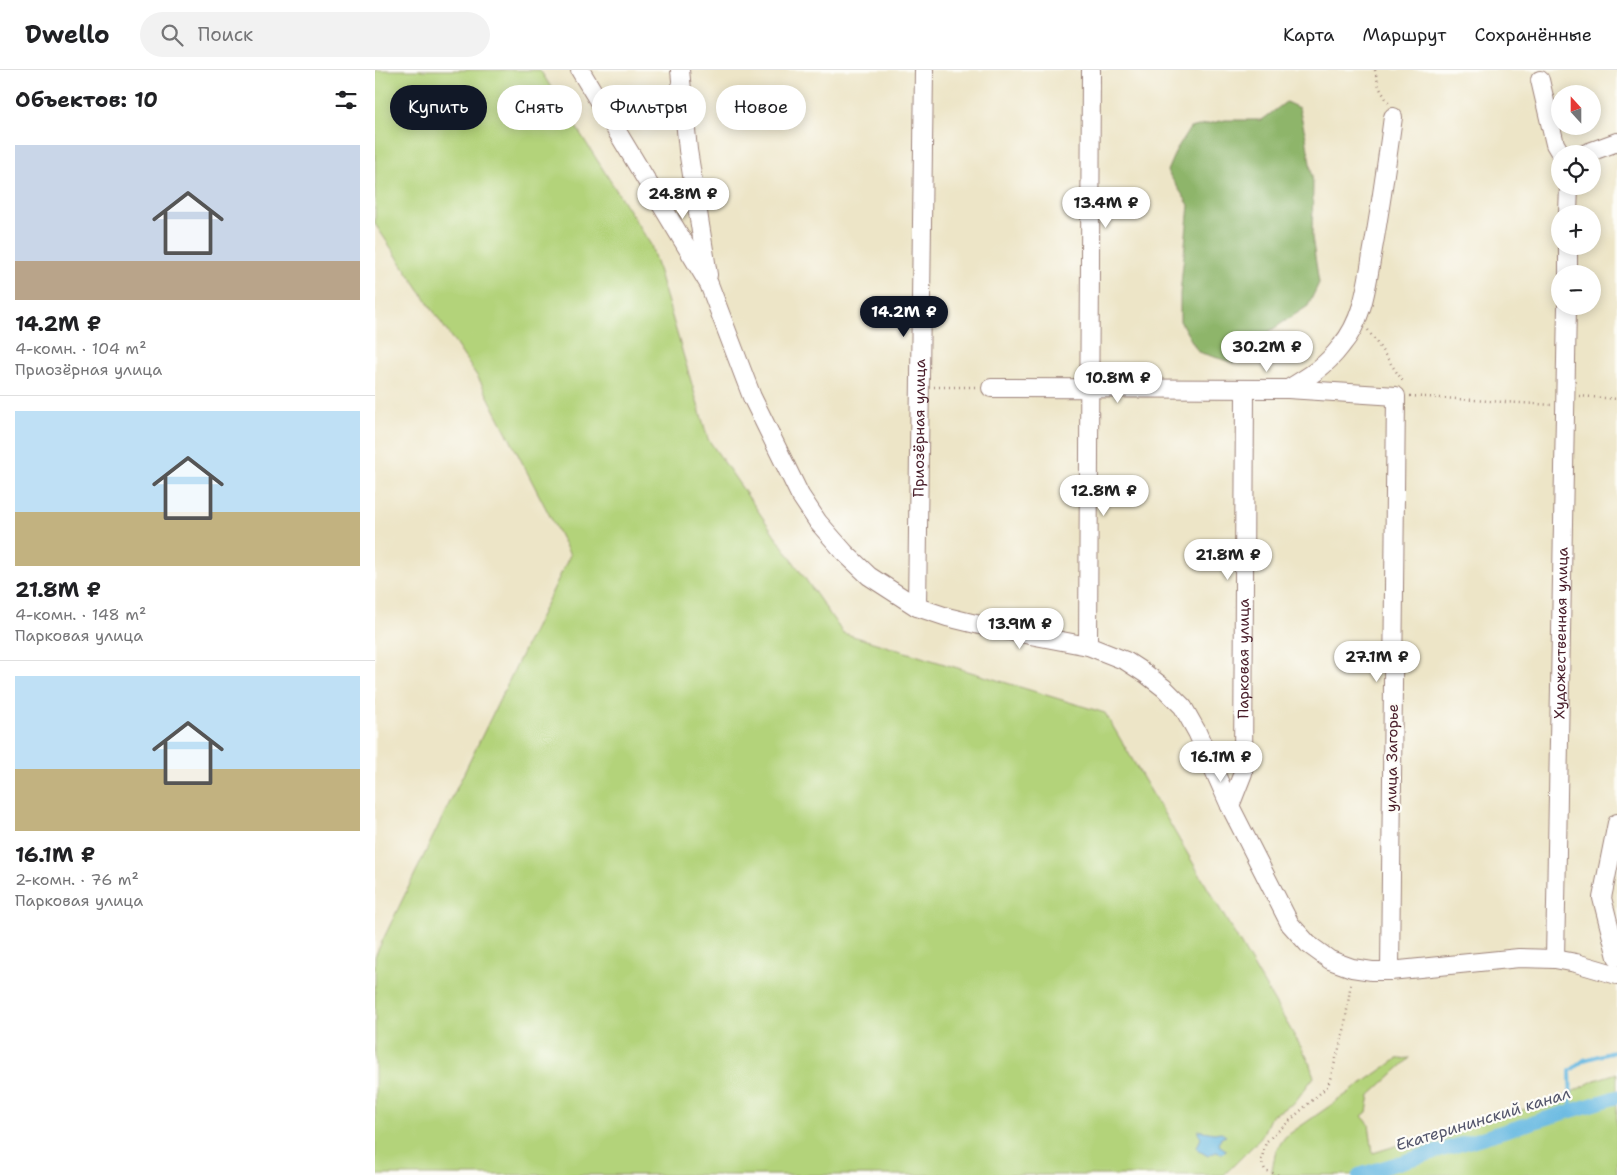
<!DOCTYPE html>
<html lang="ru">
<head>
<meta charset="utf-8">
<style>
	:root { --surface:#fff; --page:#f2f2f2; --text:#202124; --muted:#757577; --line:#e0e0e0; --accent:#111827 }
	body { margin:0; font-family:"Shantell Sans",sans-serif; background:var(--page); color:var(--text); height:100vh; display:flex; flex-direction:column; font-size:19px; white-space:nowrap }
	* { box-sizing:border-box; margin:0 }
	p { font-size:16px; color:var(--muted) }
	.icon { flex:none; width:28px; height:28px; fill:none; stroke:currentColor; stroke-width:2; stroke-linecap:round; stroke-linejoin:round }
	.map { position:relative; flex:1; overflow:hidden }
	.sheet { display:flex; flex-direction:column; background:var(--surface); width:375px }
	.sheet>* { flex:none }
	.banner { position:absolute; left:15px; top:15px; width:475px; height:45px; display:flex; gap:10px }
	.needle { width:32px; rotate:339deg }
	.tools { position:absolute; left:1176px; top:15px; display:grid; gap:10px }
	.tools a { display:grid; place-items:center; width:50px; height:50px; border-radius:50%; background:var(--surface); box-shadow:0 2px 12px #0003; font-size:25px }
	.price { position:absolute; translate:-50% -42px; padding:0 11px; border-radius:18px; background:#fff; color:#222; font-size:16px; line-height:32px; filter:drop-shadow(0 1px 2px #0008) }
	.price::after { content:''; position:absolute; left:50%; top:30px; width:15px; height:11px; margin-left:-8px; background:inherit; clip-path:polygon(0 0,100% 0,50% 100%) }
	.price.current { background:var(--accent); color:#fff }
	ul { padding:0; list-style:none }
	li { display:grid; align-content:center; gap:10px; height:265px; padding:0 15px }
	li+li { border-top:1px solid var(--line) }
	li span { display:grid; place-items:center; height:155px; border-radius:0px; color:#555 }
	li>.icon { margin-inline-start:auto }
	span .icon { width:90px; height:90px; fill:#fffc; stroke-width:1 }
	li b { font-size:21px }
	h2 { display:flex; justify-content:space-between; align-items:center; height:60px; padding:0 15px; font-size:21px }
	.chip { padding:0 18px; border-radius:22px; background:var(--surface); box-shadow:0 2px 12px #0003; font-size:18px; line-height:45px }
	.chip.current { background:var(--accent); color:#fff }
	header { display:flex; align-items:center; gap:30px; box-sizing:border-box; height:70px; padding:0 25px; background:var(--surface); border-bottom:1px solid var(--line) }
	header strong { font-size:24px }
	nav { display:flex; gap:28px; margin-inline-start:auto; font-size:18px }
	.search { width:350px; height:45px; background:var(--page); display:flex; align-items:center; gap:12px; box-sizing:border-box; padding:0 18px; border-radius:28px; color:var(--muted); font-size:19px }
	main { display:flex; flex:1; min-height:0 }
	.map>svg:first-child { display:block }
	.green { fill:#b3d37a; stroke:#7e7952 }
	.forest { fill:#8eb56a; stroke:#6c6a4a }
	.water { fill:#65b8e1; stroke:#586c86 }
	.lines { fill:none; stroke-linecap:round; stroke-linejoin:round }
	.stream { stroke:#65b8e1; stroke-width:4 }
	.canal { stroke:#65b8e1; stroke-width:14 }
	.minor-casing { stroke:#9c8279; stroke-width:20 }
	.path { stroke:#9c8279; stroke-width:2.5; stroke-dasharray:1 4; stroke-linecap:butt }
	.minor { stroke:#fff; stroke-width:18 }
	.labels { text-anchor:middle; dominant-baseline:central; stroke-width:4.5; stroke-linejoin:round; paint-order:stroke }
	.street-label { font-size:15px; fill:#4a1f2b; stroke:#fdfcf7 }
	.water-label { font-size:16px; font-style:italic; fill:#53556b; stroke:#fdfcf7 }
</style>
</head>
<body>
<header>
<strong>Dwello</strong>
<div class="search"><svg class="icon" aria-label="search" viewBox="0 0 24 24"><circle cx="10" cy="10" r="6"/><path d="M15 15l6 6"/></svg>Поиск</div>
<nav><a>Карта</a><a>Маршрут</a><a>Сохранённые</a></nav>
</header>
<main>
<section class="sheet">
<h2>Объектов: 10<svg class="icon" aria-label="filters" viewBox="0 0 24 24"><path d="M4 7h16M4 17h16"/><circle cx="9" cy="7" r="2"/><circle cx="15" cy="17" r="2"/></svg></h2>
<ul>
<li><span style="background:linear-gradient(#c9d6e8 75%,#b9a48a 0)"><svg class="icon" aria-label="home" viewBox="0 0 24 24"><path d="M3 11l9-7 9 7M6 9v11h12V9"/></svg></span><div><b>14.2M ₽</b><p>4-комн. · 104 m²</p><p>Приозёрная улица</p></div></li>
<li><span style="background:linear-gradient(#bfe0f5 65%,#c2b280 0)"><svg class="icon" aria-label="home" viewBox="0 0 24 24"><path d="M3 11l9-7 9 7M6 9v11h12V9"/></svg></span><div><b>21.8M ₽</b><p>4-комн. · 148 m²</p><p>Парковая улица</p></div></li>
<li><span style="background:linear-gradient(#bfe0f5 60%,#c2b280 0)"><svg class="icon" aria-label="home" viewBox="0 0 24 24"><path d="M3 11l9-7 9 7M6 9v11h12V9"/></svg></span><div><b>16.1M ₽</b><p>2-комн. · 76 m²</p><p>Парковая улица</p></div></li>
</ul>
</section>
<div class="map">
<svg width="1242" height="1105" viewBox="0 0 1242 1105">
	<rect width="100%" height="100%" fill="#fdfcf7"/>
	<filter id="ink" filterUnits="userSpaceOnUse"><feTurbulence type="fractalNoise" baseFrequency=".02" numOctaves="2"/><feDisplacementMap in="SourceGraphic" scale="10" xChannelSelector="R" yChannelSelector="G"/><feConvolveMatrix kernelMatrix="1 2 1 2 8 2 1 2 1" color-interpolation-filters="sRGB"/></filter>
	<filter id="wash" filterUnits="userSpaceOnUse"><feTurbulence type="fractalNoise" baseFrequency=".0096" numOctaves="4" result="noise"/><feDisplacementMap in="SourceGraphic" scale="20" xChannelSelector="R" yChannelSelector="G"/><feGaussianBlur stdDeviation="1.12" result="paint"/><feColorMatrix in="noise" values="0 0 0 0 0 0 0 0 0 0 0 0 0 0 0 0 0 1.4 0 .05"/><feComposite in="paint" operator="in"/></filter>
	<g filter="url(#wash)">
		<rect width="100%" height="100%" fill="#ede5c7"/>
		<!-- green -->
		<g class="green">
			<polygon points="0,0 165,0 276,175 333,369 468,563 730,643 933,989 939,1007 919,1033 896,1046 886,1068 849,1105 0,1105 0,886 195,485 104,309 0,154"/>
			<polygon points="1035,988 995,1025 992,1042 987,1046 994,1054 998,1083 1098,1052 1178,1032 1220,1010 1242,1003 1242,1105 896,1105 901,1080 910,1067 1022,989"/>
		</g>
		<!-- forest -->
		<polygon class="forest" points="911,32 924,38 931,67 938,113 937,167 944,213 933,236 892,263 859,293 823,282 805,251 805,224 814,135 792,101 801,80 815,58 850,50 887,50"/>
		<!-- water -->
		<polygon class="water" points="823,1060 839,1063 845,1062 851,1066 846,1068 844,1075 851,1080 847,1084 841,1082 833,1086 824,1081 822,1077 826,1068 823,1063"/>
		<g class="lines">
			<!-- stream -->
			<polyline class="stream" points="1196,1042 1195,1001 1209,990 1242,981"/>
			<!-- canal -->
			<polyline class="canal" points="984,1105 1242,1027"/>
		</g>
	</g>
	<g filter="url(#ink)">
		<g class="lines">
			<!-- minor casing -->
			<g class="minor-casing">
				<g id="minor">
					<polyline points="205,0 334,214 377,327 425,425 443,452 470,483 494,506 542,537 572,547 613,557 713,576 751,591 771,604 789,618 808,637 822,662 855,736 915,854 933,874 955,890 977,898 997,901 1015,901 1144,888 1180,889 1201,893 1242,905"/>
					<polyline points="305,0 313,80 333,205"/>
					<polyline points="1165,10 1180,74 1186,84"/>
					<polyline points="1209,84 1242,72"/>
					<polyline points="1193,144 1194,116"/>
					<polyline points="1193,204 1193,176"/>
					<polyline points="616,318 913,319 1021,326 1015,901"/>
					<path d="M 913,319 C 935,306 950,297 966,276 C 989,249 992,213 998,179 C 1006,135 1012,91 1018,47"/>
					<path id="s1" d="M 542,537 L 549,0"/>
					<polyline points="713,576 716,0"/>
					<path id="s2" d="M 855,736 L 868,703 L 870,319"/>
					<polyline points="1242,753 1227,828 1242,887"/>
					<path id="s3" d="M 1180,889 L 1192,236"/>
				</g>
			</g>
			<!-- path -->
			<g class="path">
				<polyline points="1000,0 1004,17 1014,34"/>
				<polyline points="993,260 1029,313"/>
				<polyline points="559,317 601,317"/>
				<polyline points="1035,326 1177,335"/>
				<polyline points="1204,326 1242,329"/>
				<polyline points="903,1105 890,1100 886,1091 891,1072 953,1016 969,961 976,912"/>
			</g>
			<!-- minor -->
			<use href="#minor" class="minor"/>
		</g>
	</g>
	<g class="labels">
		<!-- street labels -->
		<g class="street-label">
			<text stroke="none"><textPath href="#s1" startOffset="179">Приозёрная улица</textPath></text>
			<text stroke="none"><textPath href="#s3" startOffset="326">Художественная улица</textPath></text>
			<text stroke="none"><textPath href="#s2" startOffset="150">Парковая улица</textPath></text>
			<text transform="translate(1017 688) rotate(-89)">улица Загорье</text>
		</g>
		<!-- water labels -->
		<g class="water-label">
			<text transform="translate(1108 1049) rotate(-17)">Екатерининский канал</text>
		</g>
	</g>
</svg>
<div class="tools">
<a><svg class="needle" viewBox="-14 -14 28 28"><path d="M0-13l5 13h-10z" fill="#e53935"/><path d="M0 13l5-13h-10z" fill="#757577"/></svg></a>
<a><svg class="icon" aria-label="locate" viewBox="0 0 24 24"><circle cx="12" cy="12" r="6"/><path d="M12 2v4M12 18v4M2 12h4M18 12h4"/></svg></a>
<a>+</a>
<a>−</a>
</div>
<b class="price" style="left:308px;top:150px">24.8M ₽</b>
<b class="price" style="left:731px;top:159px">13.4M ₽</b>
<b class="price current" style="left:529px;top:268px">14.2M ₽</b>
<b class="price" style="left:892px;top:303px">30.2M ₽</b>
<b class="price" style="left:743px;top:334px">10.8M ₽</b>
<b class="price" style="left:729px;top:447px">12.8M ₽</b>
<b class="price" style="left:853px;top:511px">21.8M ₽</b>
<b class="price" style="left:645px;top:580px">13.9M ₽</b>
<b class="price" style="left:1002px;top:613px">27.1M ₽</b>
<b class="price" style="left:846px;top:713px">16.1M ₽</b>
<div class="banner">
<a class="chip current">Купить</a>
<a class="chip">Снять</a>
<a class="chip">Фильтры</a>
<a class="chip">Новое</a>
</div>
</div>
</main>
</body>
</html>
